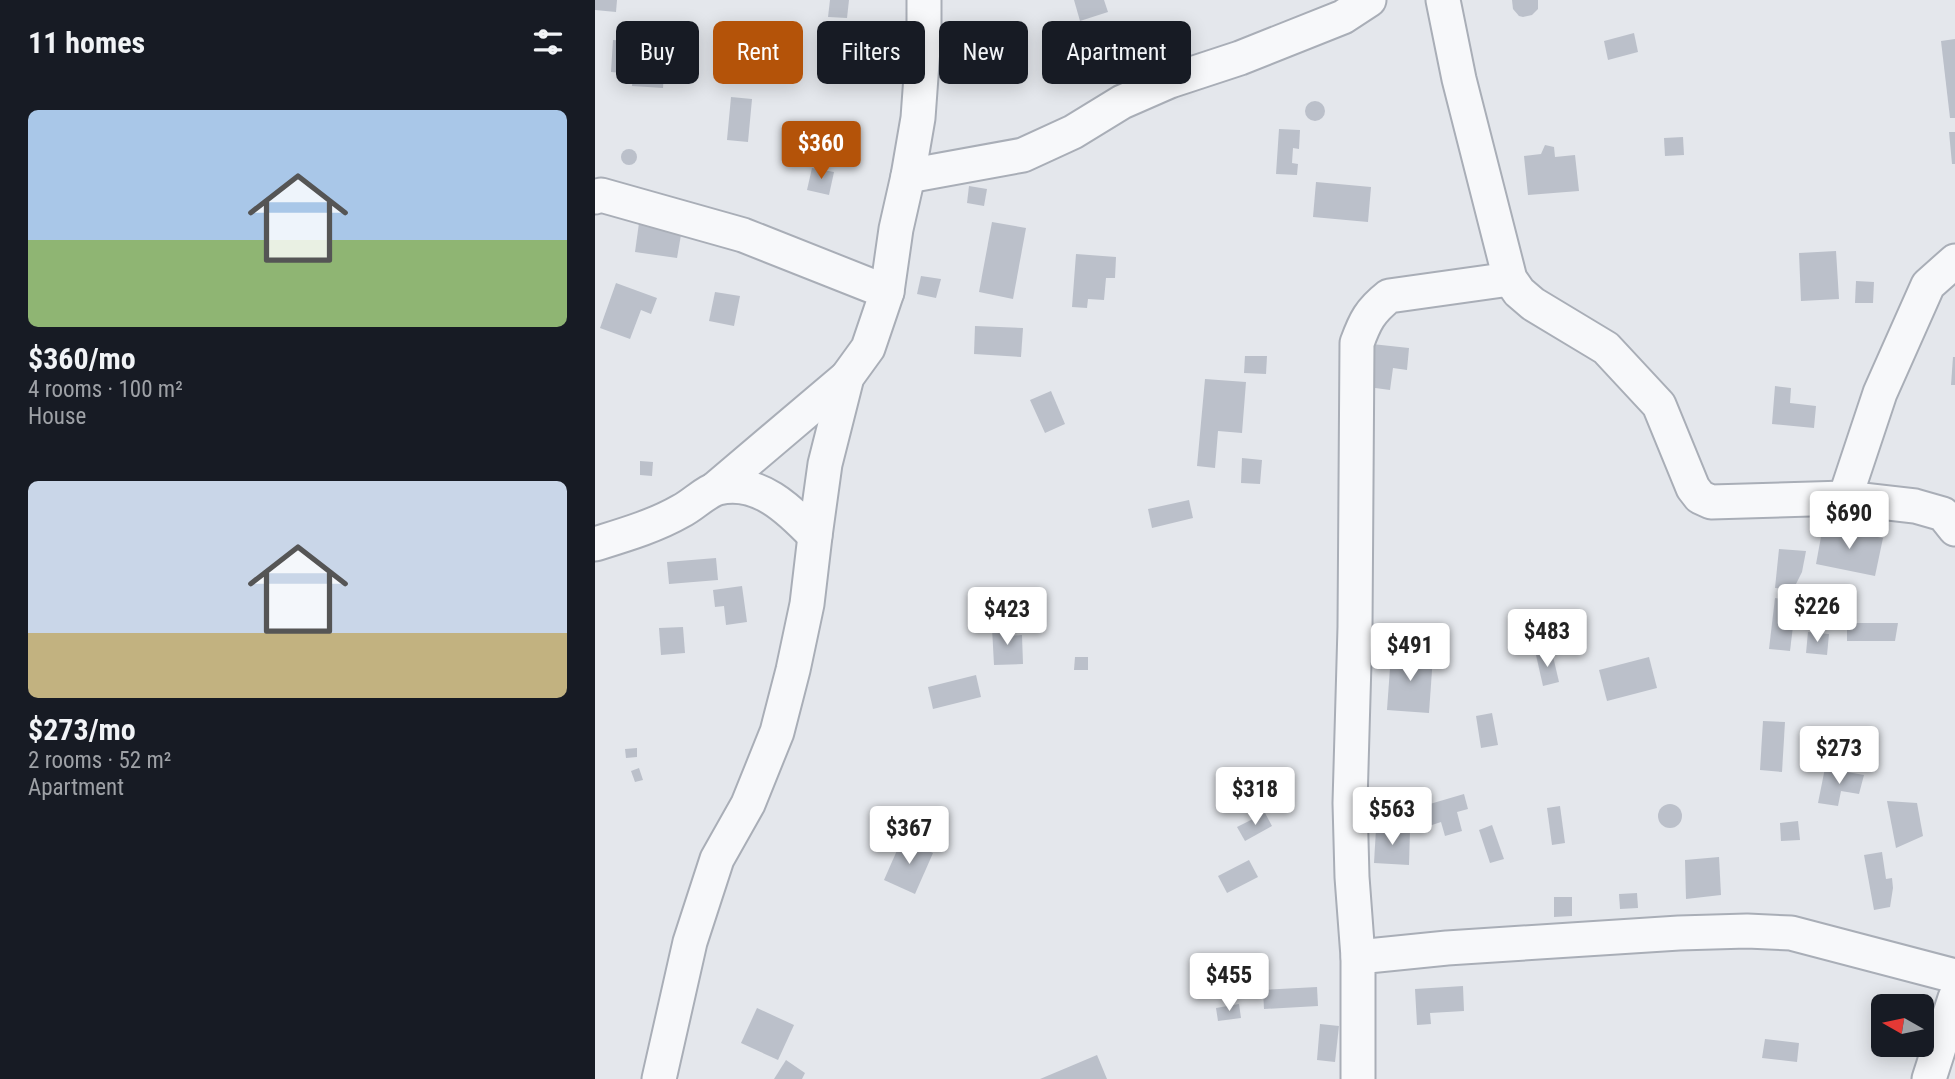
<!DOCTYPE html>
<html lang="en">
<head>
<meta charset="utf-8">
<style>
	:root { --surface:#171b24; --page:#242831; --text:#f1f3f6; --muted:#9ea1a6; --accent:#b45309 }
	body { margin:0; font-family:"Roboto Condensed",sans-serif; background:var(--page); color:var(--text); height:100vh; display:flex; flex-direction:column; font-size:26px; white-space:nowrap }
	* { box-sizing:border-box; margin:0 }
	p { font-size:23px; color:var(--muted) }
	.icon { flex:none; width:38px; height:38px; fill:none; stroke:currentColor; stroke-width:2; stroke-linecap:round; stroke-linejoin:round }
	.map { position:relative; flex:1; overflow:hidden }
	.side { display:flex; flex-direction:column; background:var(--surface); width:595px }
	.side>* { flex:none }
	.banner { position:absolute; left:21px; top:21px; width:665px; height:63px; display:flex; gap:14px }
	.needle { width:46px; rotate:279deg }
	.tools { position:absolute; left:1276px; top:994px; display:grid; gap:14px }
	.tools a { display:grid; place-items:center; width:63px; height:63px; border-radius:10px; background:var(--surface); box-shadow:0 4px 18px #0003; font-size:35px }
	.price { position:absolute; translate:-50% -60px; padding:0 16px; border-radius:7px; background:#fff; color:#222; font-size:23px; line-height:46px; filter:drop-shadow(0 2px 4px #0008) }
	.price::after { content:''; position:absolute; left:50%; top:42px; width:21px; height:16px; margin-left:-10px; background:inherit; clip-path:polygon(0 0,100% 0,50% 100%) }
	.price.active { background:var(--accent); color:#fff }
	ul { padding:0; list-style:none }
	li { display:grid; align-content:center; gap:14px; height:371px; padding:0 28px }
	li span { display:grid; place-items:center; height:217px; border-radius:10px; color:#555 }
	li>.icon { margin-inline-start:auto }
	span .icon { width:126px; height:126px; fill:#fffc; stroke-width:1 }
	li b { font-size:30px }
	h2 { display:flex; justify-content:space-between; align-items:center; height:84px; padding:0 28px; font-size:30px }
	.chip { padding:0 24px; border-radius:10px; background:var(--surface); box-shadow:0 4px 18px #0003; font-size:24px; line-height:63px }
	.chip.active { background:var(--accent); color:#fff }
	main { display:flex; flex:1; min-height:0 }
	.map>svg:first-child { display:block }
	.building { fill:#bbc0ca }
	.lines { fill:none; stroke-linecap:round; stroke-linejoin:round }
	.minor-casing { stroke:#a9aeb7; stroke-width:37 }
	.minor { stroke:#f7f8fa; stroke-width:33 }
</style>
</head>
<body>
<main>
<section class="side">
<h2>11 homes<svg class="icon" aria-label="filters" viewBox="0 0 24 24"><path d="M4 7h16M4 17h16"/><circle cx="9" cy="7" r="2"/><circle cx="15" cy="17" r="2"/></svg></h2>
<ul>
<li><span style="background:linear-gradient(#a9c7e8 60%,#8fb573 0)"><svg class="icon" aria-label="home" viewBox="0 0 24 24"><path d="M3 11l9-7 9 7M6 9v11h12V9"/></svg></span><div><b>$360/mo</b><p>4 rooms · 100 m²</p><p>House</p></div></li>
<li><span style="background:linear-gradient(#c9d6e8 70%,#c2b280 0)"><svg class="icon" aria-label="home" viewBox="0 0 24 24"><path d="M3 11l9-7 9 7M6 9v11h12V9"/></svg></span><div><b>$273/mo</b><p>2 rooms · 52 m²</p><p>Apartment</p></div></li>
</ul>
</section>
<div class="map">
<svg width="1360" height="1079" viewBox="0 0 1360 1079">
	<rect width="100%" height="100%" fill="#e4e7ec"/>
	<!-- building -->
	<g class="building">
		<polygon points="0,0 22,0 21,12 0,10"/>
		<polygon points="235,0 254,0 252,18 233,17"/>
		<polygon points="479,0 509,0 513,12 485,21"/>
		<polygon points="917,0 943,0 943,9 937,15 928,17 924,16 918,9"/>
		<polygon points="1039,33 1043,52 1013,60 1009,41"/>
		<circle cx="94" cy="45" r="9"/>
		<polygon points="1360,39 1360,118 1355,118 1346,41"/>
		<polygon points="18,40 71,43 68,88 37,86 38,74 16,72"/>
		<polygon points="136,97 157,99 153,142 132,140"/>
		<circle cx="720" cy="111" r="10"/>
		<polygon points="684,129 705,130 704,149 698,148 697,163 703,164 702,175 681,174"/>
		<polygon points="1354,132 1360,132 1360,164 1357,164"/>
		<polygon points="1088,137 1089,155 1070,156 1069,138"/>
		<polygon points="950,145 959,147 960,157 980,155 984,191 933,195 929,156 946,154"/>
		<circle cx="34" cy="157" r="8"/>
		<polygon points="217,168 239,172 234,195 212,190"/>
		<polygon points="721,182 776,187 773,222 718,217"/>
		<polygon points="374,186 392,189 389,206 372,203"/>
		<polygon points="397,222 431,228 418,299 384,292"/>
		<polygon points="44,223 87,229 82,258 40,252"/>
		<polygon points="1241,251 1244,299 1206,301 1204,253"/>
		<polygon points="481,254 521,257 520,278 511,278 509,300 493,299 492,308 477,307"/>
		<polygon points="326,276 346,279 341,298 322,294"/>
		<polygon points="1261,281 1279,282 1278,303 1260,303"/>
		<polygon points="21,283 62,298 56,314 46,310 35,339 5,328"/>
		<polygon points="120,292 145,296 139,326 114,321"/>
		<polygon points="380,326 428,328 426,357 379,354"/>
		<polygon points="777,344 814,348 812,370 798,368 795,390 773,387"/>
		<polygon points="650,356 672,356 671,374 649,373"/>
		<polygon points="1358,357 1360,357 1360,385 1356,385"/>
		<polygon points="610,379 651,382 647,433 623,431 620,468 602,466"/>
		<polygon points="1180,386 1196,388 1195,403 1221,406 1219,428 1177,424"/>
		<polygon points="456,391 470,424 450,433 435,400"/>
		<polygon points="647,458 667,460 665,484 646,483"/>
		<polygon points="45,461 58,462 57,476 45,475"/>
		<polygon points="594,500 598,518 557,528 553,509"/>
		<polygon points="1228,526 1288,538 1280,576 1221,564"/>
		<polygon points="1184,549 1211,551 1207,572 1198,590 1180,588"/>
		<polygon points="121,558 123,580 74,584 72,562"/>
		<polygon points="147,586 152,622 131,625 129,606 120,607 118,590"/>
		<polygon points="1180,598 1201,601 1195,651 1174,649"/>
		<polygon points="1252,623 1303,623 1300,641 1252,641"/>
		<polygon points="88,627 90,653 66,655 64,628"/>
		<polygon points="414,627 413,636 427,635 428,664 399,665 397,628"/>
		<polygon points="1213,632 1234,634 1232,655 1211,653"/>
		<polygon points="957,652 964,682 948,686 941,655"/>
		<polygon points="796,654 838,656 834,713 792,710"/>
		<polygon points="480,657 493,657 493,670 479,670"/>
		<polygon points="1054,657 1062,688 1012,701 1004,670"/>
		<polygon points="381,675 386,697 338,709 333,687"/>
		<polygon points="897,713 903,745 886,748 881,716"/>
		<polygon points="1168,721 1190,722 1187,772 1165,770"/>
		<polygon points="42,748 42,757 31,758 30,749"/>
		<polygon points="44,768 48,780 40,782 36,771"/>
		<polygon points="1230,768 1269,775 1264,794 1246,791 1243,806 1223,803"/>
		<polygon points="869,794 873,809 862,812 867,831 850,836 846,822 834,826 828,806"/>
		<polygon points="1292,801 1322,803 1328,836 1301,848"/>
		<circle cx="1075" cy="816" r="12"/>
		<polygon points="965,806 970,843 957,845 952,808"/>
		<polygon points="670,813 677,826 650,841 642,827"/>
		<polygon points="1203,821 1205,840 1186,841 1185,823"/>
		<polygon points="897,825 909,859 895,863 884,830"/>
		<polygon points="781,829 815,830 814,865 779,863"/>
		<polygon points="307,839 338,853 320,894 289,880"/>
		<polygon points="1287,852 1291,879 1297,878 1298,888 1295,907 1279,910 1269,855"/>
		<polygon points="1124,857 1126,895 1091,899 1090,860"/>
		<polygon points="654,860 663,877 632,893 623,876"/>
		<polygon points="1042,893 1043,908 1025,909 1024,894"/>
		<polygon points="959,897 977,897 977,916 959,917"/>
		<polygon points="868,986 869,1011 835,1013 836,1024 822,1025 820,989"/>
		<polygon points="722,987 723,1006 669,1009 668,990"/>
		<polygon points="644,1004 646,1018 623,1021 621,1008"/>
		<polygon points="162,1008 199,1025 183,1060 146,1043"/>
		<polygon points="725,1024 744,1026 740,1062 722,1060"/>
		<polygon points="1170,1039 1204,1043 1202,1062 1167,1058"/>
		<polygon points="502,1055 512,1079 445,1079"/>
		<polygon points="191,1060 210,1073 207,1079 179,1079"/>
	</g>
	<g class="lines">
		<!-- minor casing -->
		<g class="minor-casing">
			<g id="minor">
				<polyline points="848,0 864,79 915,279 924,292 938,304 1011,348 1064,405 1098,488 1105,497 1116,502 1250,498 1320,506 1348,514 1360,529"/>
				<polyline points="313,176 428,155 478,132 527,102 575,81 645,58 748,17 774,0"/>
				<polyline points="0,197 6,195 148,235 292,292"/>
				<polyline points="121,488 252,377"/>
				<polyline points="1250,498 1285,393 1333,285 1360,261"/>
				<path d="M 0,544 C 29,535 60,526 86,511 C 98,505 110,492 123,488 C 163,478 195,510 220,536"/>
				<path d="M 763,957 L 757,877 L 755,803 L 760,627 L 762,343 C 770,321 775,311 794,296 L 915,279"/>
				<polyline points="64,1079 95,942 122,859 153,804 182,732 198,670 212,604 220,536 230,464 252,377 273,348 292,292 301,229 313,176 323,118 329,35 329,0"/>
				<polyline points="763,1079 763,957 852,948 1084,933 1152,931 1196,933 1360,976"/>
				<polyline points="1334,1079 1360,998"/>
			</g>
		</g>
		<!-- minor -->
		<use href="#minor" class="minor"/>
	</g>
</svg>
<div class="tools">
<a><svg class="needle" viewBox="-14 -14 28 28"><path d="M0-13l5 13h-10z" fill="#e53935"/><path d="M0 13l5-13h-10z" fill="#9ea1a6"/></svg></a>
</div>
<b class="price active" style="left:226px;top:181px">$360</b>
<b class="price" style="left:1254px;top:551px">$690</b>
<b class="price" style="left:1222px;top:644px">$226</b>
<b class="price" style="left:412px;top:647px">$423</b>
<b class="price" style="left:952px;top:669px">$483</b>
<b class="price" style="left:815px;top:683px">$491</b>
<b class="price" style="left:1244px;top:786px">$273</b>
<b class="price" style="left:660px;top:827px">$318</b>
<b class="price" style="left:797px;top:847px">$563</b>
<b class="price" style="left:314px;top:866px">$367</b>
<b class="price" style="left:634px;top:1013px">$455</b>
<div class="banner">
<a class="chip">Buy</a>
<a class="chip active">Rent</a>
<a class="chip">Filters</a>
<a class="chip">New</a>
<a class="chip">Apartment</a>
</div>
</div>
</main>
</body>
</html>
